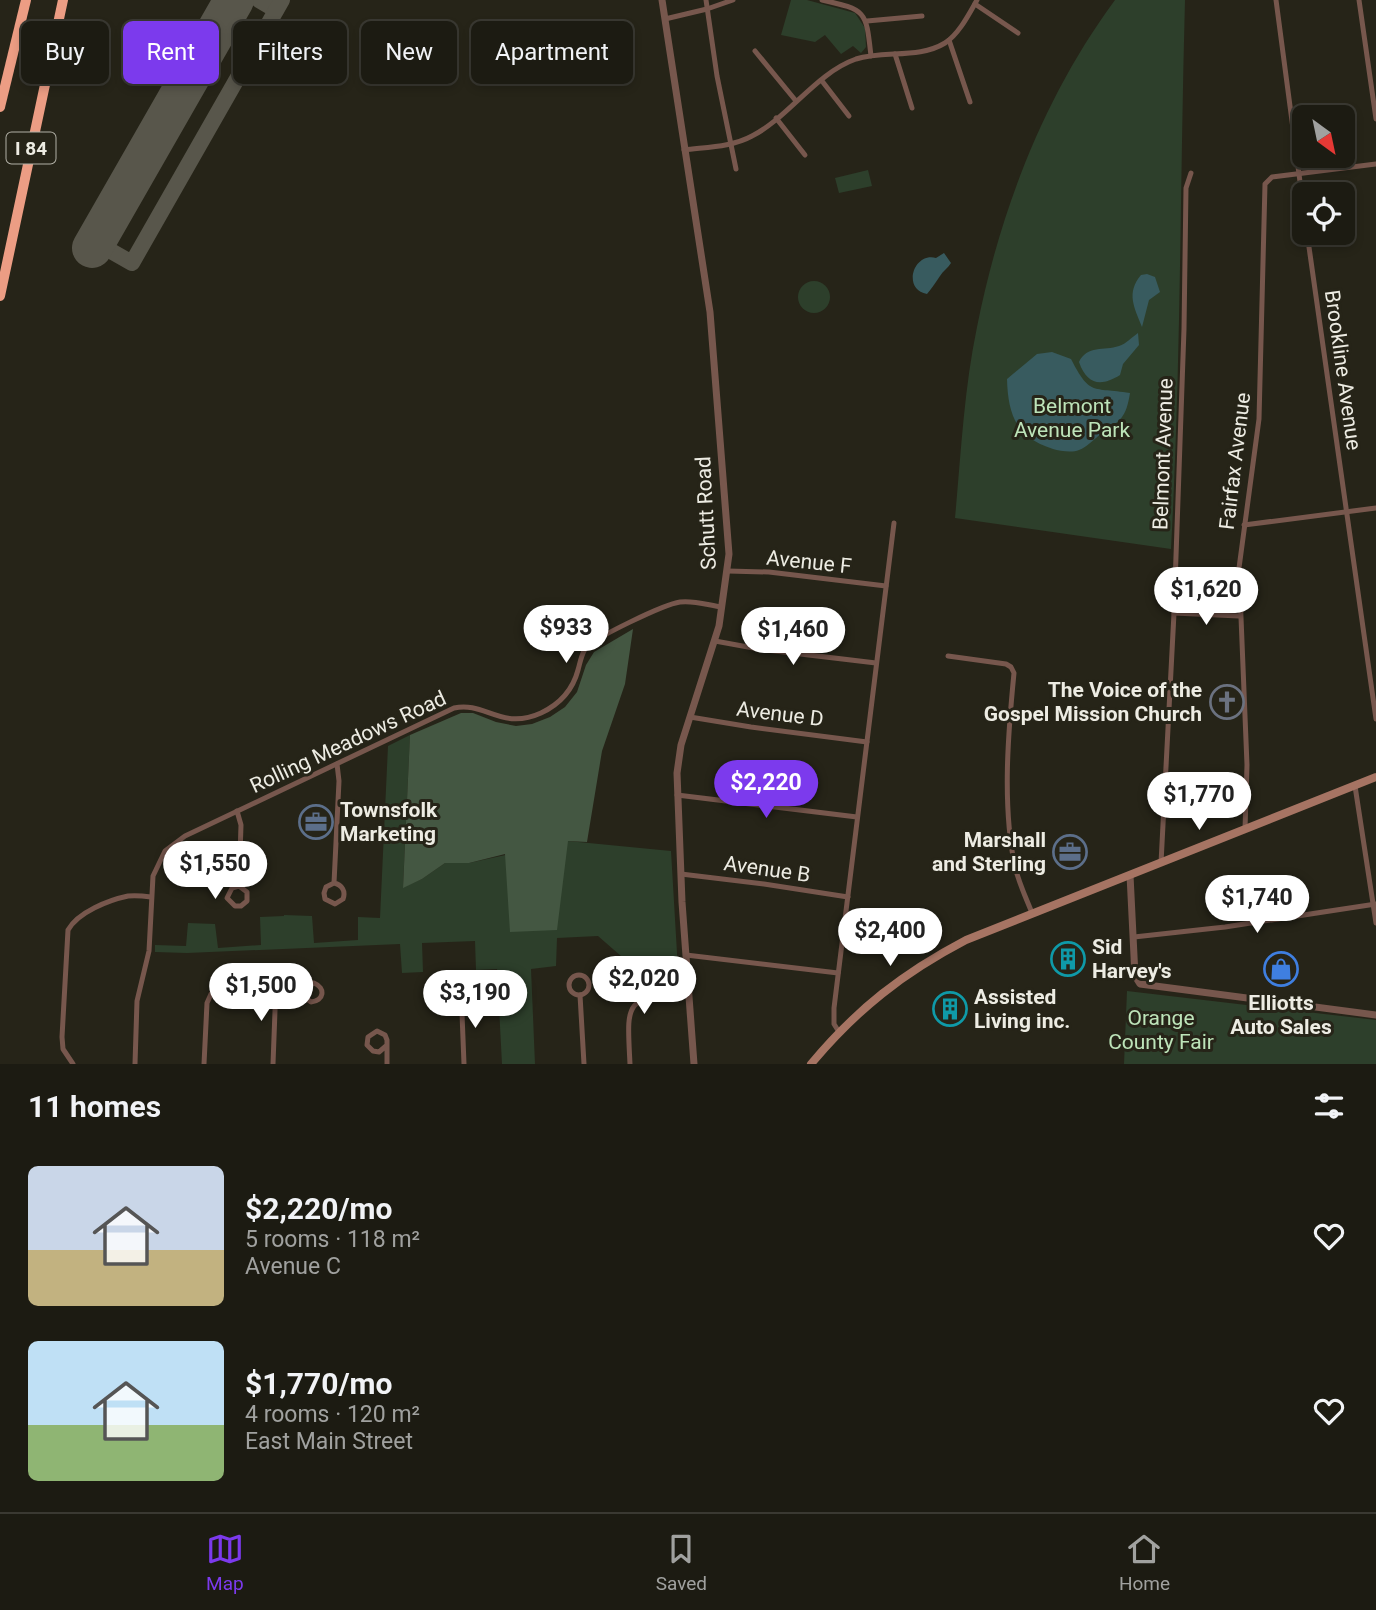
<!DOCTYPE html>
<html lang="en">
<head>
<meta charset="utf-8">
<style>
	:root { --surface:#1c1b12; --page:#25241b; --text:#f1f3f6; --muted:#a0a19f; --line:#3a3932; --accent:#7c3aed }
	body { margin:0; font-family:Roboto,sans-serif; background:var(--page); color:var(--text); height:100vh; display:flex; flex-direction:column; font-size:26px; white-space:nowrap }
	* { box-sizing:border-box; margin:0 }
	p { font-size:23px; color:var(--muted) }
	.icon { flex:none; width:38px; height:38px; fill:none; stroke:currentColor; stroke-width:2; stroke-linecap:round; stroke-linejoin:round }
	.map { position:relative; height:1064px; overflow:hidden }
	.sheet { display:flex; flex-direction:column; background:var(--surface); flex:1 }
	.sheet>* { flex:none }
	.guide { position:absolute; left:21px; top:21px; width:700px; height:63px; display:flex; gap:14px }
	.needle { width:46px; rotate:147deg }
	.buttons { position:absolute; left:1292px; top:105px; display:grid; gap:14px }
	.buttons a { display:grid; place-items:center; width:63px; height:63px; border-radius:10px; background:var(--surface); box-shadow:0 4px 10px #0003,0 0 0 2px var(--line); font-size:35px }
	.price { position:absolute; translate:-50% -60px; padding:0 16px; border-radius:24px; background:#fff; color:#222; font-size:23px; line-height:46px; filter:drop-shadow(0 2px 4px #0008) }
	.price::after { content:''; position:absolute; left:50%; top:42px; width:21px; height:16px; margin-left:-10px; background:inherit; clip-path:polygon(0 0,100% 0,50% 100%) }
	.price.selected { background:var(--accent); color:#fff }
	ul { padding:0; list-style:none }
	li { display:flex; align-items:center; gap:21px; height:175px; padding:0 28px }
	li span { display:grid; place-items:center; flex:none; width:196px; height:140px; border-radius:10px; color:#555 }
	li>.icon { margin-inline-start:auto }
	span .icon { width:84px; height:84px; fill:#fffc; stroke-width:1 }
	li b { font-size:30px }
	h2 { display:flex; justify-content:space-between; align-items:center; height:84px; padding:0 28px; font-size:30px }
	.pill { padding:0 24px; border-radius:10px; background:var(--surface); box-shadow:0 4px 10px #0003,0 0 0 2px var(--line); font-size:24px; line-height:63px }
	.pill.selected { background:var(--accent); color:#fff }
	.tab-bar { display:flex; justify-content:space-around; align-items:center; height:98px; border-top:2px solid var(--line); background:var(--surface); font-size:19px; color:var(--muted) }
	.tab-bar a { display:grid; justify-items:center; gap:4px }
	.tab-bar .selected { color:var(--accent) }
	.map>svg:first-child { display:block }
	.green { fill:#2d3f2b }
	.forest { fill:#445742 }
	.water { fill:#385b5f }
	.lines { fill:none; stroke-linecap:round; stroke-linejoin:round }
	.taxiway { stroke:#58564b; stroke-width:16 }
	.runway { stroke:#58564b; stroke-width:40 }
	.minor { stroke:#77574d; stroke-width:5 }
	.tertiary { stroke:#77574d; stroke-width:7 }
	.secondary { stroke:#a67463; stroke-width:8 }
	.motorway { stroke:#ec9d84; stroke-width:10 }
	.labels { text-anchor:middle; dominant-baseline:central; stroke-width:6; stroke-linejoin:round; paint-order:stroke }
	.shield { fill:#262418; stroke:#b1b0a6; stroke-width:2 }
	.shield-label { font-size:19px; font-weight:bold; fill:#edece3 }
	.street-label { font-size:21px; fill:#edece3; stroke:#262418 }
	.park-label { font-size:21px; fill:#bde4b9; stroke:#262418 }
	.poi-label { font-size:21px; font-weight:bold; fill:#edece3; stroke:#262418; text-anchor:start }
</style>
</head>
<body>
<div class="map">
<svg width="1376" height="1064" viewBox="0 0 1376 1064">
	<rect width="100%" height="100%" fill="#262418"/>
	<!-- green -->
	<g class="green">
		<polygon points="791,0 807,0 855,13 865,28 866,47 861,53 853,46 841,54 825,35 815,42 781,35"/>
		<path d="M 1115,0 L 1185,0 C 1180,183 1181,366 1171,549 L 955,518 C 961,454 964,389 977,327 C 1000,211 1044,96 1115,0 Z"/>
		<polygon points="868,170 872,186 839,193 835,178"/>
		<circle cx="814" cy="297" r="16"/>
		<polygon points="410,735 403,887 422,879 445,863 469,863 568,841 671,851 679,987 649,987 630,997 629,963 598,936 557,938 556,966 531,969 535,1064 502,1064 497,969 476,970 475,941 422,943 423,972 402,973 400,944 187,953 155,952 155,945 186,946 188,923 215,924 218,948 261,945 260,917 284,916 284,915 312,916 314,943 358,940 358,917 380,918 388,746"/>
		<polygon points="1127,991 1376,1020 1376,1064 1124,1064"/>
	</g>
	<!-- forest -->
	<polygon class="forest" points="633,629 625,684 602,751 587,842 568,841 557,930 510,932 505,854 469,863 445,863 422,879 403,888 410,735 461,713 473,713 496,722 516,726 532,724 550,717 565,707 577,692 586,665 594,652"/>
	<!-- water -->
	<g class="water">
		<path d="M 944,253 L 951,263 C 948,268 943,271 940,276 C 936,282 932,288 927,294 C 902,290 913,252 936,258 Z"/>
		<path d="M 1147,274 L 1155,277 L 1160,292 L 1149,300 L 1142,327 C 1134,307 1126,293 1141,275 Z"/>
		<path d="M 1138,333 L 1139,345 L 1123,364 L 1120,375 C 1101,387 1087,385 1079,362 C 1087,345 1104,351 1119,346 C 1126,344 1132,337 1138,333 Z"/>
		<path d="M 1052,352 L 1071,359 C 1090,396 1092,387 1130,393 C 1126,418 1121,420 1101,434 C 1094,439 1087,447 1079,450 C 1072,453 1060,451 1053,449 C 1016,438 1008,414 1007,379 L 1037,354 Z"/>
	</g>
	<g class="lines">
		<!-- taxiway -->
		<g class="taxiway">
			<polyline points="259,0 276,10"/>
			<polyline points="95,242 132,263 282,0"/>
		</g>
		<!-- runway -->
		<polyline class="runway" points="92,248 234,0"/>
		<!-- minor -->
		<g class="minor">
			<polyline points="706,0 717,76 736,169"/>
			<path d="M 822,0 C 867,10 866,11 871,56"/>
			<polyline points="1276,0 1304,212"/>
			<polyline points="1359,0 1376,119"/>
			<polyline points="975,4 1018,33"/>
			<polyline points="665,19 707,9 733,0"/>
			<polyline points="867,21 922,16"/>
			<polyline points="949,40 970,102"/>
			<polyline points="755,51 796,101"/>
			<polyline points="895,54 912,108"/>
			<polyline points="822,81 849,116"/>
			<polyline points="776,118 805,155"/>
			<path d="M 684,150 C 707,147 732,147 752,136 C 788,118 816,73 856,59 C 884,50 919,59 945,43 C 959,34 969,14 977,0"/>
			<polyline points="1307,233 1376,719"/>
			<polyline points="1244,525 1376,508"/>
			<polyline points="728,571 769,572 886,586"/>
			<polyline points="1174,613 1239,616"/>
			<polyline points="715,641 759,649 876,663"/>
			<path d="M 948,656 L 1006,664 L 1011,667 L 1014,673 C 1008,734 1002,806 1015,867 C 1019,883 1026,898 1032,913"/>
			<polyline points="690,717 751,727 867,742"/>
			<polyline points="1355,786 1376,923"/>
			<polyline points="677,795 857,817"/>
			<polyline points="237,811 241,825 239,886 232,888 227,898 235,906 241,906 247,901 247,892 239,886"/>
			<polyline points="1245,829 1247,765 1239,568 1259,419 1265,184 1272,177 1376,164"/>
			<polyline points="1161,863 1174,613 1184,329 1186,188 1191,173"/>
			<polyline points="681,874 764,884 848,897"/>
			<path d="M 334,883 C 342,885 346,891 343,899 L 335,904 L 325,899 L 324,893 L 326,887 L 334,883 L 339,781 L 337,764"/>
			<polyline points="1134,937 1225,927 1376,904"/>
			<polyline points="686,955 838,973"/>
			<circle cx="579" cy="985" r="10"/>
			<polyline points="580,995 584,1064"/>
			<polyline points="461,997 456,1002 446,1002 440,995 441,986 451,980 457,982 461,988 464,1064"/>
			<polyline points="839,1032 834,1024 834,1008 894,523"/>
			<polyline points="386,1046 379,1052 373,1051 367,1045 368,1037 377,1031 385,1035 387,1040 387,1064"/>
			<path d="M 73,1064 L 63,1049 L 62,1037 L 68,930 C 78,912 109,900 128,896 C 136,895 144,896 151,897"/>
			<path d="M 135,1064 L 137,1001 L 149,951 L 153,876 L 165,851 L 185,836 L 454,708 C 485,701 501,731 541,713 C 560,704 573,689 578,670 C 580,663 581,656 585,649 C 593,638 665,604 680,602 C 693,600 708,605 722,607"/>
			<path d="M 204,1064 L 207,1003 L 211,994 L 222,988 L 314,983 C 326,988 324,1001 311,1002 L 304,997 L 303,991 L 308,984"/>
			<polyline points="273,1064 276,984"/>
			<path d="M 630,1064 C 627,1003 623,996 688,993"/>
		</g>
		<!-- tertiary -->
		<g class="tertiary">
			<polyline points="662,0 710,312 729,554 719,626 681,745 677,773 682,902 694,1064"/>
			<polyline points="1130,875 1135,976 1140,984 1376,1015"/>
		</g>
		<!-- secondary -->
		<path class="secondary" d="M 811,1064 C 857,1009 903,973 966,940 L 1376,777"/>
		<!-- motorway -->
		<g class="motorway">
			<polyline points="0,107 26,0"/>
			<polyline points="0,296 63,0"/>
		</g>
	</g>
	<!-- icons -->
	<defs>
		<g id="church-ring" transform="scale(1.75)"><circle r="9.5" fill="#262418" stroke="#6b7280" stroke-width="1.5"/><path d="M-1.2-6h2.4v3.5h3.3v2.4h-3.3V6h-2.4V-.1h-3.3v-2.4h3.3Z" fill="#6b7280"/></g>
		<g id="office-ring" transform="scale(1.75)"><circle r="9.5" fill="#262418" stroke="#5c6f8a" stroke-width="1.5"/><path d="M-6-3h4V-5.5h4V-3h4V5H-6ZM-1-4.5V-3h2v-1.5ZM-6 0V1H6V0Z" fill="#5c6f8a"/></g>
		<g id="building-ring" transform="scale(1.75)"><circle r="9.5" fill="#262418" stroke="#0f9aa8" stroke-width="1.5"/><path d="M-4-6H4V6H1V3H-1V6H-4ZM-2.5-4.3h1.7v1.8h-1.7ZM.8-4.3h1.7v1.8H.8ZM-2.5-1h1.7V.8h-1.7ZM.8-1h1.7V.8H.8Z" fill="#0f9aa8"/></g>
		<g id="shop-ring" transform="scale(1.75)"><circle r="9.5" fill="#262418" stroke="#3f7fe0" stroke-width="1.5"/><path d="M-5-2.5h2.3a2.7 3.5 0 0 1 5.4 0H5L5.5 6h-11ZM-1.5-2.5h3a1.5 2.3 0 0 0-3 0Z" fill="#3f7fe0"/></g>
	</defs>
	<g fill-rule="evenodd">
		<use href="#church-ring" x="1227" y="702"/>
		<use href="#office-ring" x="316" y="822"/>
		<use href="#office-ring" x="1070" y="852"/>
		<use href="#building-ring" x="1068" y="959"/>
		<use href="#shop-ring" x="1281" y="969"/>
		<use href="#building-ring" x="950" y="1009"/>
	</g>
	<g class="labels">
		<!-- shield labels -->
		<rect class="shield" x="6.5" y="132.5" width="49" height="31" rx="5"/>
		<g class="shield-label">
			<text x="31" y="148">I 84</text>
		</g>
		<!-- street labels -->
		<g class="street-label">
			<text transform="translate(1343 370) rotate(82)">Brookline Avenue</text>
			<text transform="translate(1163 454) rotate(-88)">Belmont Avenue</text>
			<text transform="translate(1235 461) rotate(-83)">Fairfax Avenue</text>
			<text transform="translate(706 513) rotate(-93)">Schutt Road</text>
			<text transform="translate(809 562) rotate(6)">Avenue F</text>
			<text transform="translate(780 714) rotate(7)">Avenue D</text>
			<text transform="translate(348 742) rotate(-25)">Rolling Meadows Road</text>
			<text transform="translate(767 869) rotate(8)">Avenue B</text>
		</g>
		<!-- park labels -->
		<g class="park-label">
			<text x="1072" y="406">Belmont<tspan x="1072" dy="24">Avenue Park</tspan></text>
			<text x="1161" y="1018">Orange<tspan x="1161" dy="24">County Fair</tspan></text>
		</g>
		<!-- poi labels -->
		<g class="poi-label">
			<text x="1202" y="690" text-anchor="end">The Voice of the<tspan x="1202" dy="24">Gospel Mission Church</tspan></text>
			<text x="340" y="810">Townsfolk<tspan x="340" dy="24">Marketing</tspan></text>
			<text x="1046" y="840" text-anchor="end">Marshall<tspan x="1046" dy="24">and Sterling</tspan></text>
			<text x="1092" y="947">Sid<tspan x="1092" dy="24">Harvey's</tspan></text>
			<text x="974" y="997">Assisted<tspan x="974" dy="24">Living inc.</tspan></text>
			<text x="1281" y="1003" text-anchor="middle">Elliotts<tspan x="1281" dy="24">Auto Sales</tspan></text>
		</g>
	</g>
</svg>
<div class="buttons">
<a><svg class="needle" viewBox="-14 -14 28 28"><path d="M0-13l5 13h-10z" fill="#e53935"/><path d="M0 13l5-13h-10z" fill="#a0a19f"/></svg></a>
<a><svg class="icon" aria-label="locate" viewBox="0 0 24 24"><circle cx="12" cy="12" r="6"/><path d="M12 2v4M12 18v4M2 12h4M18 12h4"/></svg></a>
</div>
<b class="price" style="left:1206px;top:627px">$1,620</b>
<b class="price" style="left:566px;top:665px">$933</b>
<b class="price" style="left:793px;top:667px">$1,460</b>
<b class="price selected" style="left:766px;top:820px">$2,220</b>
<b class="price" style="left:1199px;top:832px">$1,770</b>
<b class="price" style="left:215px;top:901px">$1,550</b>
<b class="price" style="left:1257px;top:935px">$1,740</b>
<b class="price" style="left:890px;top:968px">$2,400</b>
<b class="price" style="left:644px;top:1016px">$2,020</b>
<b class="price" style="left:261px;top:1023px">$1,500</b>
<b class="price" style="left:475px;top:1030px">$3,190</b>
<div class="guide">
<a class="pill">Buy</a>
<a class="pill selected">Rent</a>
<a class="pill">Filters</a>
<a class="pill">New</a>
<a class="pill">Apartment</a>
</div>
</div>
<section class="sheet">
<h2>11 homes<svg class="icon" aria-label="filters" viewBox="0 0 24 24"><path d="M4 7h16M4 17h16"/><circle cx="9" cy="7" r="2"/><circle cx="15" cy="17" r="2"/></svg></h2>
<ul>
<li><span style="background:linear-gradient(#c9d6e8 60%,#c2b280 0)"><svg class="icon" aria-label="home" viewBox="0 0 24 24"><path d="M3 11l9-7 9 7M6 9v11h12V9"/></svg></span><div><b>$2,220/mo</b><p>5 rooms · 118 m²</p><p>Avenue C</p></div><svg class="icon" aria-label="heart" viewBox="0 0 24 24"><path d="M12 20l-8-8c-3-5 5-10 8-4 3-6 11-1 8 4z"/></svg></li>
<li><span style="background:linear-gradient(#bfe0f5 60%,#8fb573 0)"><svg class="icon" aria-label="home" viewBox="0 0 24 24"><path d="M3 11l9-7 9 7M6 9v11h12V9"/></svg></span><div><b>$1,770/mo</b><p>4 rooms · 120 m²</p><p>East Main Street</p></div><svg class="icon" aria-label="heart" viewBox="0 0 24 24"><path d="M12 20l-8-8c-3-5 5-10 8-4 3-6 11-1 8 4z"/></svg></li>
</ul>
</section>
<nav class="tab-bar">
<a class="selected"><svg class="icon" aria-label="map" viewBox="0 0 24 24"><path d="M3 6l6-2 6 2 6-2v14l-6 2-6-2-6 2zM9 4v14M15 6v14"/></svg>Map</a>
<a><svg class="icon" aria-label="saved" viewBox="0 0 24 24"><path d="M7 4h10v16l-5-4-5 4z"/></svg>Saved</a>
<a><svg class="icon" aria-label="home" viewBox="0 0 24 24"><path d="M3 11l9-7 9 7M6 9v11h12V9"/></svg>Home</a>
</nav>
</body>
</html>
